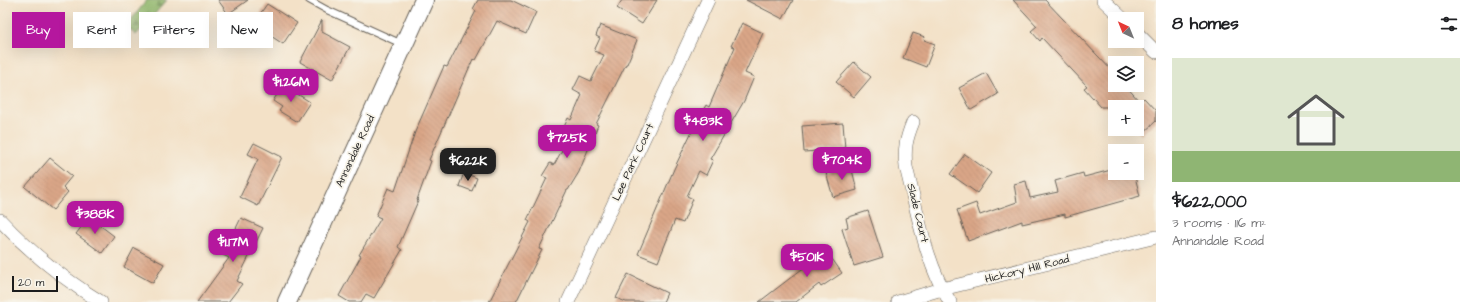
<!DOCTYPE html>
<html lang="en">
<head>
<meta charset="utf-8">
<style>
	:root { --surface:#fff; --page:#f2f2f2; --text:#202124; --muted:#757577; --accent:#b5179e }
	body { margin:0; font-family:"Architects Daughter",sans-serif; background:var(--page); color:var(--text); height:100vh; display:flex; flex-direction:column; font-size:15px; white-space:nowrap }
	* { box-sizing:border-box; margin:0 }
	p { font-size:13px; color:var(--muted) }
	.icon { flex:none; width:22px; height:22px; fill:none; stroke:currentColor; stroke-width:2; stroke-linecap:round; stroke-linejoin:round }
	.map { position:relative; flex:1; overflow:hidden }
	.drawer { display:flex; flex-direction:column; background:var(--surface); width:320px }
	.drawer>* { flex:none }
	.top-card { position:absolute; left:12px; top:12px; width:380px; height:36px; display:flex; gap:8px }
	.needle { width:26px; rotate:317deg }
	.fabs { position:absolute; left:1108px; top:12px; display:grid; gap:8px }
	.fabs a { display:grid; place-items:center; width:36px; height:36px; border-radius:0px; background:var(--surface); box-shadow:0 4px 16px #0002; font-size:20px }
	.scale { position:absolute; left:12px; bottom:10px; width:46px; box-sizing:border-box; padding-left:4px; border:2px solid #1c1c1c; border-top:0; font-size:11px; line-height:14px; white-space:nowrap; color:#1c1c1c; -webkit-text-stroke:3px #f7f3e8; paint-order:stroke }
	.price { position:absolute; translate:-50% -34px; padding:0 9px; border-radius:8px; background:var(--accent); color:#fff; font-size:13px; line-height:26px; filter:drop-shadow(0 1px 2px #0008) }
	.price::after { content:''; position:absolute; left:50%; top:24px; width:12px; height:9px; margin-left:-6px; background:inherit; clip-path:polygon(0 0,100% 0,50% 100%) }
	.price.active { background:#222; color:#fff }
	ul { padding:0; list-style:none }
	li { display:grid; align-content:center; gap:8px; height:212px; padding:0 16px }
	li span { display:grid; place-items:center; height:124px; border-radius:0px; color:#555 }
	li>.icon { margin-inline-start:auto }
	span .icon { width:72px; height:72px; fill:#fffc; stroke-width:1 }
	li b { font-size:17px }
	h2 { display:flex; justify-content:space-between; align-items:center; height:48px; padding:0 16px; font-size:17px }
	.pill { padding:0 14px; border-radius:0px; background:var(--surface); box-shadow:0 4px 16px #0002; font-size:14px; line-height:36px }
	.pill.active { background:var(--accent); color:#fff }
	main { display:flex; flex:1; min-height:0 }
	.map>svg:first-child { display:block }
	.forest { fill:url(#forest-firs); stroke:#576a44 }
	.building { fill:url(#building-back-hatch) }
	.lines { fill:none; stroke-linecap:round; stroke-linejoin:round }
	.lane-casing { stroke:#676158; stroke-width:8 }
	.street-casing { stroke:#676158; stroke-width:14 }
	.secondary-casing { stroke:#676158; stroke-width:20 }
	.lane { stroke:#fff; stroke-width:6 }
	.street { stroke:#fff; stroke-width:13 }
	.secondary { stroke:#fff; stroke-width:18 }
	.labels { text-anchor:middle; dominant-baseline:central; stroke-width:3.5; stroke-linejoin:round; paint-order:stroke }
	.street-label { font-size:11px; fill:#1c1c1c; stroke:#f7f3e8 }
</style>
</head>
<body>
<main>
<div class="map">
<svg width="1156" height="302" viewBox="0 0 1156 302">
	<defs>
		<pattern id="forest-firs" width="22" height="20" patternUnits="userSpaceOnUse"><rect width="22" height="20" fill="#92b86d"/><path d="M5 1l3.5 6h-7zM16 11l3.5 6h-7z" fill="#769559"/></pattern>
		<pattern id="building-back-hatch" width="6" height="6" patternUnits="userSpaceOnUse"><rect width="6" height="6" fill="#daa687"/><path d="M-1 5l2 2M0 0l6 6M5-1l2 2" fill="none" stroke="#ba8e74"/></pattern>
	</defs>
	<rect width="100%" height="100%" fill="#f7f3e8"/>
	<filter id="ink" filterUnits="userSpaceOnUse"><feTurbulence type="fractalNoise" baseFrequency=".025" numOctaves="2"/><feDisplacementMap in="SourceGraphic" scale="8" xChannelSelector="R" yChannelSelector="G"/><feConvolveMatrix kernelMatrix="1 2 1 2 8 2 1 2 1" color-interpolation-filters="sRGB"/></filter>
	<filter id="wash" filterUnits="userSpaceOnUse"><feTurbulence type="fractalNoise" baseFrequency=".012" numOctaves="4" result="noise"/><feDisplacementMap in="SourceGraphic" scale="16" xChannelSelector="R" yChannelSelector="G"/><feGaussianBlur stdDeviation="0.9" result="paint"/><feColorMatrix in="noise" values="0 0 0 0 0 0 0 0 0 0 0 0 0 0 0 0 0 1.4 0 .05"/><feComposite in="paint" operator="in"/></filter>
	<g filter="url(#wash)">
		<rect width="100%" height="100%" fill="#f3e1c7"/>
		<!-- forest -->
		<polygon class="forest" points="147,0 167,0 136,35 126,26"/>
		<g id="blocks">
			<!-- building -->
			<g class="building">
				<polygon points="218,0 248,0 228,14"/>
				<polygon points="478,0 511,0 536,12 526,34 497,21 476,60 473,59 429,160 431,161 417,200 418,201 398,247 402,250 374,298 366,294 361,302 349,302 339,296 361,256 359,255 381,218 376,216 388,188 395,191 415,132 444,66 447,67 476,11 473,9"/>
				<polygon points="622,0 657,0 642,24 617,8"/>
				<polygon points="746,0 793,0 783,19"/>
				<polygon points="1013,0 1045,0 1115,74 1115,85 1125,85 1140,102 1144,98 1156,111 1156,121 1141,135 1135,129 1137,129 1137,107 1101,107 1084,88 1087,86 1042,38 1040,41 1031,31 1037,26"/>
				<polygon points="267,4 297,23 283,44 253,24"/>
				<polygon points="322,20 322,32 350,47 332,80 300,62"/>
				<polygon points="742,23 763,33 745,73 754,77 744,101 710,159 713,160 706,175 699,171 687,196 693,199 683,223 675,220 658,262 638,254 674,169 694,127 706,105 709,107 735,47 731,46"/>
				<polygon points="600,25 637,40 627,64 626,64 596,124 598,125 579,172 568,190 567,190 539,249 542,250 516,302 489,302 530,222 527,220 547,178 542,176 550,163 554,165 568,139 560,136 568,118 571,120 582,95 573,90 580,76 591,81 604,55 594,51 600,38 596,36"/>
				<polygon points="913,33 925,37 924,40 935,44 926,67 903,58"/>
				<polygon points="854,62 871,77 854,97 836,82"/>
				<polygon points="986,73 998,94 971,110 959,88"/>
				<polygon points="283,85 310,102 297,122 279,111 282,107 273,101"/>
				<polygon points="843,123 845,149 804,152 802,126"/>
				<polygon points="254,143 282,157 258,206 240,197 258,159 248,154"/>
				<polygon points="965,154 991,173 977,193 950,174"/>
				<polygon points="50,158 72,176 63,187 68,192 53,210 25,187"/>
				<polygon points="851,166 857,190 833,197 826,173"/>
				<polygon points="1115,169 1115,173 1134,173 1140,196 1065,217 1065,214 1022,224 1022,221 968,241 957,210 976,203 980,215 1017,202 1014,184 1026,181 1030,198 1058,192 1055,181 1083,173 1084,177"/>
				<polygon points="464,173 477,178 472,191 459,186"/>
				<polygon points="868,211 883,257 854,266 842,229 848,227 846,218"/>
				<polygon points="89,217 114,236 102,253 76,234"/>
				<polygon points="241,218 263,228 237,281 242,284 228,302 197,302 229,258 223,255"/>
				<polygon points="823,246 842,273 821,287 819,284 796,302 759,302 806,266 802,260"/>
				<polygon points="134,248 164,264 153,283 124,267"/>
				<polygon points="628,274 667,293 663,302 626,302 616,298"/>
			</g>
		</g>
	</g>
	<g filter="url(#ink)">
		<use href="#blocks" fill-opacity="0" stroke="#676158" stroke-width="1"/>
		<g class="lines">
			<!-- lane casing -->
			<g class="lane-casing">
				<polyline id="lane" points="309,0 327,10 402,44"/>
			</g>
			<!-- street casing -->
			<g class="street-casing">
				<g id="street">
					<polyline points="1103,0 1123,19"/>
					<polyline points="1137,33 1156,52"/>
					<path d="M 913,122 C 906,139 904,149 906,167 C 918,213 925,262 950,302"/>
					<path d="M 0,220 C 30,252 63,279 101,302"/>
					<polyline points="568,302 708,0"/>
					<polyline points="898,302 942,289 1156,237"/>
				</g>
			</g>
			<!-- secondary casing -->
			<g class="secondary-casing">
				<polyline id="secondary" points="287,302 424,0"/>
			</g>
			<!-- lane -->
			<use href="#lane" class="lane"/>
			<!-- street -->
			<use href="#street" class="street"/>
			<!-- secondary -->
			<use href="#secondary" class="secondary"/>
		</g>
	</g>
	<g class="labels">
		<!-- street labels -->
		<g class="street-label">
			<text transform="translate(355 151) rotate(-65)">Annandale Road</text>
			<text transform="translate(633 162) rotate(-65)">Lee Park Court</text>
			<text transform="translate(918 213) rotate(76)">Slade Court</text>
			<text transform="translate(1027 269) rotate(-14)">Hickory Hill Road</text>
		</g>
	</g>
</svg>
<div class="fabs">
<a><svg class="needle" viewBox="-14 -14 28 28"><path d="M0-13l5 13h-10z" fill="#e53935"/><path d="M0 13l5-13h-10z" fill="#757577"/></svg></a>
<a><svg class="icon" aria-label="layers" viewBox="0 0 24 24"><path d="M12 4l9 5-9 5-9-5zM3 14l9 5 9-5"/></svg></a>
<a>+</a>
<a>−</a>
</div>
<div class="scale">20 m</div>
<b class="price" style="left:291px;top:103px">$1.26M</b>
<b class="price" style="left:703px;top:142px">$483K</b>
<b class="price" style="left:567px;top:159px">$725K</b>
<b class="price" style="left:842px;top:181px">$704K</b>
<b class="price active" style="left:468px;top:182px">$622K</b>
<b class="price" style="left:95px;top:235px">$388K</b>
<b class="price" style="left:233px;top:263px">$1.17M</b>
<b class="price" style="left:807px;top:278px">$501K</b>
<div class="top-card">
<a class="pill active">Buy</a>
<a class="pill">Rent</a>
<a class="pill">Filters</a>
<a class="pill">New</a>
</div>
</div>
<section class="drawer">
<h2>8 homes<svg class="icon" aria-label="filters" viewBox="0 0 24 24"><path d="M4 7h16M4 17h16"/><circle cx="9" cy="7" r="2"/><circle cx="15" cy="17" r="2"/></svg></h2>
<ul>
<li><span style="background:linear-gradient(#dfe7d0 75%,#8fb573 0)"><svg class="icon" aria-label="home" viewBox="0 0 24 24"><path d="M3 11l9-7 9 7M6 9v11h12V9"/></svg></span><div><b>$622,000</b><p>3 rooms · 116 m²</p><p>Annandale Road</p></div></li>
</ul>
</section>
</main>
</body>
</html>
